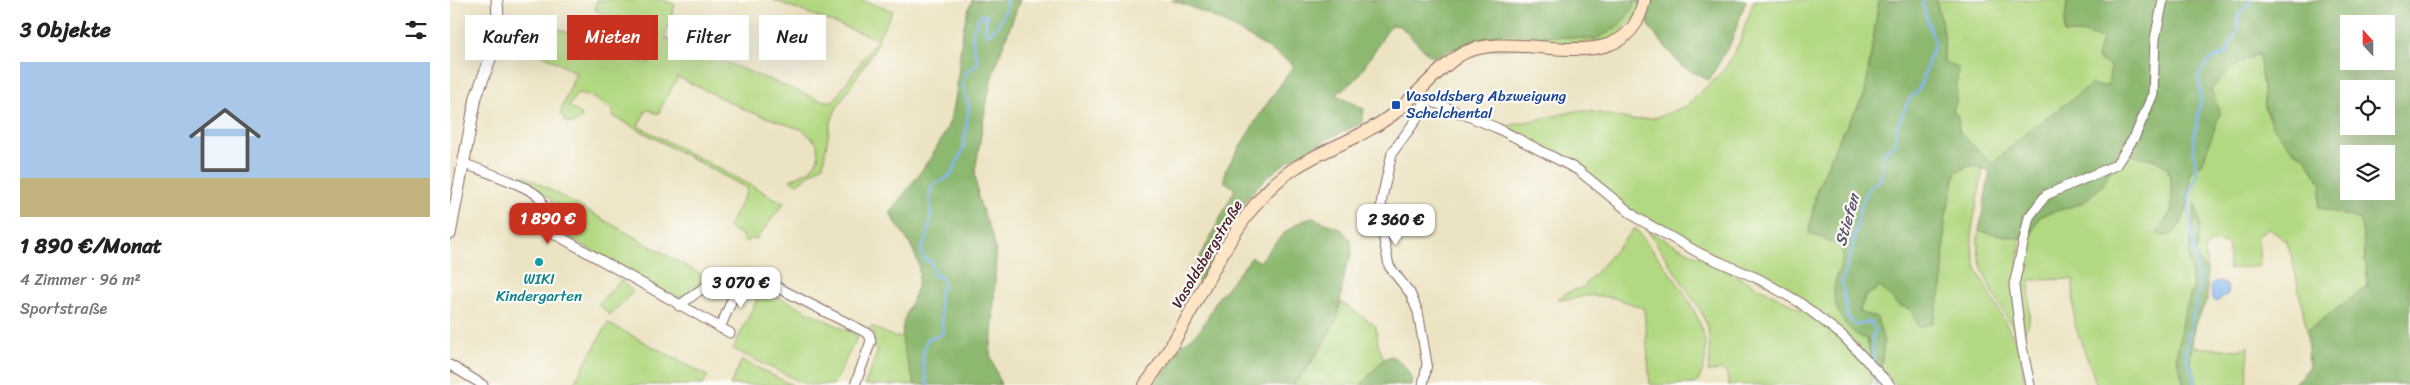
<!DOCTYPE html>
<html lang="de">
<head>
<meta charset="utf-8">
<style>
	:root { --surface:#fff; --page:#f2f2f2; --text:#222; --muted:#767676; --accent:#c8321e }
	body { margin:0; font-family:Sriracha,sans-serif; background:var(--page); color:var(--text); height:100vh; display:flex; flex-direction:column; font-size:19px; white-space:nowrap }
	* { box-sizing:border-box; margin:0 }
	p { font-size:16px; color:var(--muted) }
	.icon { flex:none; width:28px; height:28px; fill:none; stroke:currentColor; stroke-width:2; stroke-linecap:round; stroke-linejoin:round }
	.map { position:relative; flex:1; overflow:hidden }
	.details { display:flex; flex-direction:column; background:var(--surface); width:450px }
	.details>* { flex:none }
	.guide { position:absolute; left:15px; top:15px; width:475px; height:45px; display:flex; gap:10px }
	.needle { width:32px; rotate:339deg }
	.buttons { position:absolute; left:1890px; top:15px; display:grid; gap:10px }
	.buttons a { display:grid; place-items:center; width:55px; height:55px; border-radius:0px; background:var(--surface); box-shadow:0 5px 20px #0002; font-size:25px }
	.price { position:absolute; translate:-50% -42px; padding:0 11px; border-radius:10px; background:#fff; color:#222; font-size:16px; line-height:32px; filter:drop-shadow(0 1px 2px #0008) }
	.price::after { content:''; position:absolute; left:50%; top:30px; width:15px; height:11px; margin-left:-8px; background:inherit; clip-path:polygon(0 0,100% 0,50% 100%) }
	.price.current { background:var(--accent); color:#fff }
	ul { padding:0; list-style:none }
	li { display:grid; align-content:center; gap:10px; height:265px; padding:0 20px }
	li span { display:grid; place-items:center; height:155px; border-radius:0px; color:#555 }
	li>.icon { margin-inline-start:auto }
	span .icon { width:90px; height:90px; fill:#fffc; stroke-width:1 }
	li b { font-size:21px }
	h2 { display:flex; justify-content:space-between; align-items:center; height:60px; padding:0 20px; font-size:21px }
	.tag { padding:0 18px; border-radius:0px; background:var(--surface); box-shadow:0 5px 20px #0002; font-size:18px; line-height:45px }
	.tag.current { background:var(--accent); color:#fff }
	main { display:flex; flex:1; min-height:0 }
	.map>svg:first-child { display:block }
	.green { fill:#b2d881; stroke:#7e7c56 }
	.forest { fill:#8db86f; stroke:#6c6c4d; fill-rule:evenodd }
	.water { fill:#84b7f1; stroke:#676b8e }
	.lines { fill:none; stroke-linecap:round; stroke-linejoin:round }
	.stream { stroke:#84b7f1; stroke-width:2.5 }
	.minor-casing { stroke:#836460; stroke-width:11 }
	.tertiary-casing { stroke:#836460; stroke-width:13 }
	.secondary-casing { stroke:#836460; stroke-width:14 }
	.minor { stroke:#fff; stroke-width:9 }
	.tertiary { stroke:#fff; stroke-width:11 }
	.secondary { stroke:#fde5c5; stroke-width:12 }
	.transit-dot { fill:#1a4fb4; stroke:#fdfcf7; stroke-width:2 }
	.culture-dot { fill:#0f9aa8; stroke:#fdfcf7; stroke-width:2 }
	.labels { text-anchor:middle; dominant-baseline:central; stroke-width:4.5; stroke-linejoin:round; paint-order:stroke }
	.transit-label { font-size:15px; fill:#164399; stroke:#fdfcf7; text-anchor:start }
	.street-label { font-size:15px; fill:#4a1f2b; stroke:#fdfcf7 }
	.culture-label { font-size:15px; fill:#0d838f; stroke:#fdfcf7 }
	.water-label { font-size:16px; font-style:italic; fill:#5e5470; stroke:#fdfcf7 }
</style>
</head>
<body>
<main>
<section class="details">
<h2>3 Objekte<svg class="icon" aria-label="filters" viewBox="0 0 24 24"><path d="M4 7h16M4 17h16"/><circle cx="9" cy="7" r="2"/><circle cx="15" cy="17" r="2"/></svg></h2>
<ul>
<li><span style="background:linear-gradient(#a9c7e8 75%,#c2b280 0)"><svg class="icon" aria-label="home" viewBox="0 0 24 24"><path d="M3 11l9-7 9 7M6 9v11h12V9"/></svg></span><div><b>1 890 €/Monat</b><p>4 Zimmer · 96 m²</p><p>Sportstraße</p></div></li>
</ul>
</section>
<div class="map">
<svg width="1960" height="385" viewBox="0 0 1960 385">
	<rect width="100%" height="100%" fill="#fdfcf7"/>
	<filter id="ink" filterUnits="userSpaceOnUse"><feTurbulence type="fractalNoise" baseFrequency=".02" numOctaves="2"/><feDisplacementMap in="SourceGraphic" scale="10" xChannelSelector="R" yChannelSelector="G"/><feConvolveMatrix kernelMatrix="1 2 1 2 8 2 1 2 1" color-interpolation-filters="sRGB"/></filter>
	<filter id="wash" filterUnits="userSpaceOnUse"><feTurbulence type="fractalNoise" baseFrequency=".0096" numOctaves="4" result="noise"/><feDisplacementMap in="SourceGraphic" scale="20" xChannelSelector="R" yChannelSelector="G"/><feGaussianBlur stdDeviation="1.12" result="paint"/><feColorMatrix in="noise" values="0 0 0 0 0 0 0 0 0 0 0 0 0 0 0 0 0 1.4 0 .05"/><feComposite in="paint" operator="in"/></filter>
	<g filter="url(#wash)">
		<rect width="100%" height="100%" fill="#ece3c2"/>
		<!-- green -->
		<g class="green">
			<polygon points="147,0 214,0 225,5 215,38 370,100 383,102 427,39 323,0 411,0 443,11 428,38 430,41 386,109 380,125 373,165 347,184 340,180 360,170 368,159 367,143 353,130 298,111 228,77 208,114 197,109 188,126 334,203 306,240 299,238 297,242 293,241 292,235 278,228 298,189 161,115 163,110 138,95 127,93 119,107 132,115 131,119 125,123 117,123 110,113 126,73 90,53 104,27 198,64 208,38 145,10"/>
			<path d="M 1185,0 L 1190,4 L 1186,16 L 1161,40 L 1007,53 L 1004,48 L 1051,33 L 1144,39 C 1161,33 1180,18 1185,0 Z"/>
			<polygon points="1304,0 1429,0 1415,94 1389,139 1366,192 1359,232 1391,246 1394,260 1385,284 1408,336 1417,339 1421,360 1397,334 1359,306 1189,216 1102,151 1053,127 1126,111 1139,111 1183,120 1205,118 1236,106 1275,69 1289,44"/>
			<polygon points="1486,0 1617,0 1614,33 1635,33 1652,39 1661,67 1658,87 1608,111 1582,128 1542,164 1509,131 1508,117 1503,110 1506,102 1494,62 1494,34"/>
			<path d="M 1810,54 L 1815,108 L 1841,149 L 1855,157 L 1872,185 L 1868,207 L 1911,219 L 1918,286 L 1857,331 L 1843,261 L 1837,242 L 1818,228 L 1808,236 L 1810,266 L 1779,269 L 1779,245 L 1765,241 L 1755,248 L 1757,272 L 1746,256 L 1750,225 L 1745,204 L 1739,256 L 1743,288 L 1732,320 L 1727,357 L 1734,385 L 1647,385 L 1624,323 L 1623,279 L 1580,280 L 1579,323 L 1573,335 C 1567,287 1566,260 1590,216 L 1633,203 L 1659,172 L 1680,155 L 1703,159 L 1717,167 L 1721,181 L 1722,210 L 1707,234 L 1731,225 L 1739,202 L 1740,171 L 1748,167 C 1751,147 1754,108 1761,90 C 1767,73 1793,59 1810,54 Z"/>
			<polygon points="1523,165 1533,169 1522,229 1522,247 1526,268 1570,350 1575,385 1446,385 1431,368 1434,342 1409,313 1415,297 1430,286 1448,305 1460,309 1469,326 1492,287 1495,220 1506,171"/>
			<polygon points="74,175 261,280 238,295 225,298 98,225 102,199 71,182"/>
			<path d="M 1185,228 C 1215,268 1280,333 1246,384 L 1200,385 L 1194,309 C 1177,301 1154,294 1136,296 C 1126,298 1118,300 1108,299 L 1116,293 L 1133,287 Z"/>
			<polygon points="1198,231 1335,301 1369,320 1422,371 1421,385 1279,385 1277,374 1271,370 1258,372 1260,357 1258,328 1251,311"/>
			<path d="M 1529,231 L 1570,238 L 1566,334 C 1551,305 1521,265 1529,231 Z"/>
			<polygon points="171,280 183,292 160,315 148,304"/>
			<polygon points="312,289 408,336 383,385 357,385 283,349"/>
			<path d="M 891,302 L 926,326 L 928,344 L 934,359 L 911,385 L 843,385 C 864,362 884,332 891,302 Z"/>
			<polygon points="158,323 258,376 252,385 123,385"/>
			<polygon points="421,326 444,337 453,337 465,385 415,385 428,350 423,348 424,333 418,329"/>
			<polygon points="1799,346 1796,385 1747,385 1740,360 1741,347 1788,350"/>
			<polygon points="292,360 342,385 280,385"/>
		</g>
		<!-- forest -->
		<g class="forest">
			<path d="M 522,0 L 570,0 L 543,73 L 535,110 L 525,172 L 528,198 L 544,241 L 546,256 L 543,325 L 540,354 L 551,385 L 465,385 C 459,366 448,342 454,321 C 458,307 469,289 469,274 C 470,253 451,232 441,215 L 441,211 C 461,184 496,143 503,110 C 511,74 507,35 522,0 Z"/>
			<path d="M 721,0 L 1191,0 L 1190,4 L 1185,1 C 1180,19 1161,33 1144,39 L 1051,33 L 1020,42 L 985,56 L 980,56 L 950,26 L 941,25 L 907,78 L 886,95 L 914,109 L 912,123 C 870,143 819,164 793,205 C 777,230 765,257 752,283 L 746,281 L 743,271 L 785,189 L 774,181 L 775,171 L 810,114 L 844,65 C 805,40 766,14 721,0 Z"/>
			<polygon points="1198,0 1296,0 1282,40 1259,80 1231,66 1200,28 1195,10"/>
			<path d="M 1429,0 L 1486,0 L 1494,34 L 1494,62 L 1508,68 L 1506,102 L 1503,110 L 1508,117 L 1509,131 L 1542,164 L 1582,128 L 1641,85 L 1658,86 L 1661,67 L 1647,58 L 1652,39 L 1635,33 L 1614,33 L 1617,0 L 1960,0 L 1960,385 L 1842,385 L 1859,368 L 1857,331 L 1918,286 L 1911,220 L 1868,207 L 1872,185 L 1855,157 L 1841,149 L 1823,127 L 1815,108 L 1809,54 C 1790,60 1774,74 1761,89 L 1770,113 L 1753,162 L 1740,172 C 1739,195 1739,216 1722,235 L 1713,236 L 1707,234 L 1722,210 L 1721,181 L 1717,167 L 1703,159 L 1668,153 L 1653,185 L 1633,203 L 1590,216 L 1578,240 L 1529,231 L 1540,171 L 1523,165 L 1506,171 L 1495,220 L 1492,287 L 1483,323 L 1469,327 L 1460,309 L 1448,305 L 1430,287 L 1415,297 L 1409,312 L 1427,318 L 1434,342 L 1431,368 L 1421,360 L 1417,339 C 1395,333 1380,306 1385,283 C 1388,265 1396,267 1391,246 L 1359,233 L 1366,192 L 1389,139 L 1415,94 ZM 1899,24 L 1936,24 L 1936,61 L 1899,61 ZM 1899,89 L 1936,89 L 1936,126 L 1899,126 ZM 1899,154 L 1936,154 L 1936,191 L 1899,191 Z"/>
			<polygon points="1745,202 1750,225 1746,256 1757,272 1757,300 1744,328 1740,360 1747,385 1734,385 1727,357 1732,320 1743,288 1739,256"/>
			<path d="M 863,218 L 891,229 L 901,241 L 902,252 L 895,271 L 887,320 L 854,373 L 843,385 L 703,385 L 718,368 L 731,346 L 751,329 L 768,298 L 802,257 L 809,262 C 825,243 838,223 863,218 Z"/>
			<path d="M 941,356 C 954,363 959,371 963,385 L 911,385 L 934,359 Z"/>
		</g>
		<!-- water -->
		<polygon class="water" points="1771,281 1778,287 1777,295 1766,302 1762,298 1760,287 1764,282"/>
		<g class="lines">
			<!-- stream -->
			<g class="stream">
				<polyline points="1424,365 1422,336 1426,331 1421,322 1406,325 1397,316 1392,282 1401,254 1411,205 1420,187 1431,178 1433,153 1445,144 1447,126 1459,100 1469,89 1485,43 1472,4 1474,0"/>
				<polyline points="1425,373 1426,385"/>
				<path d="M 478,385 C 472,365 470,358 478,338 L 487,337 L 493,332 L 489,293 L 493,285 L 491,276 L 484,276 L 481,262 L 474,259 L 471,251 L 477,238 L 481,216 L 480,192 L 483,185 L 497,178 L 503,172 L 513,149 L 519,108 L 512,84 L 518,70 L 526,66 L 529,61 C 521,47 520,30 530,16 L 537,15 L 535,30 L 537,35 C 548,29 558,12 556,0"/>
				<polyline points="1744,385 1744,377 1735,353 1750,285 1740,227 1739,196 1747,175 1743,143 1751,100 1748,76 1760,60 1776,53 1787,32 1788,16 1801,0"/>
			</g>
		</g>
	</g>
	<g filter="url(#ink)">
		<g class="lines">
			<!-- minor casing -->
			<g class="minor-casing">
				<g id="minor">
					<polyline points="966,95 1047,128 1128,170 1187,218 1249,253 1309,279 1349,302 1393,336 1440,385"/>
					<path d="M 15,164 C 30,170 82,187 90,198 C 96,207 87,220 94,228 L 280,333"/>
					<path d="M 229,306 C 248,292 276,266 301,274 L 419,334 L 421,341 L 405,385"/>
					<polyline points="270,328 290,281"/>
					<polyline points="0,365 33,385"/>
					<polyline points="973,385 977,364 968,312 960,293 939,266 930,219 932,198 942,153 966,120 976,99"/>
					<polyline points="1580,385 1572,347 1564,285 1579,217 1596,195 1666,165 1685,136 1703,94 1705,39 1713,0"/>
				</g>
			</g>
			<!-- tertiary casing -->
			<g class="tertiary-casing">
				<polyline id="tertiary" points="0,234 26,97 49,35 47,0"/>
			</g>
			<!-- secondary casing -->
			<g class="secondary-casing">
				<path id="secondary" d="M 695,385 C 738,329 761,260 805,205 C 846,152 893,151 942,115 C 966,97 985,71 1010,55 C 1065,23 1177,89 1194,0"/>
			</g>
			<!-- minor -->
			<use href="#minor" class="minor"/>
			<!-- tertiary -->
			<use href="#tertiary" class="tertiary"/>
			<!-- secondary -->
			<use href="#secondary" class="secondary"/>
		</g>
	</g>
	<!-- markers -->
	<rect class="transit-dot" x="941" y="100" width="10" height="10" rx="2.5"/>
	<circle class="culture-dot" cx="89" cy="262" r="5"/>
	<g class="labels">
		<!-- transit labels -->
		<g class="transit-label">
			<text x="956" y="96">Vasoldsberg Abzweigung<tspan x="956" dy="17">Schelchental</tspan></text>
		</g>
		<!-- street labels -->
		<g class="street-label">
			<text transform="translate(757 254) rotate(-59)">Vasoldsbergstraße</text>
		</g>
		<!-- culture labels -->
		<g class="culture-label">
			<text x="89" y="279">WIKI<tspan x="89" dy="17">Kindergarten</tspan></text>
		</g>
		<!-- water labels -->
		<g class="water-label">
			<text transform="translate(1397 220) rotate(-74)">Stiefen</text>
		</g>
	</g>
</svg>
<div class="buttons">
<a><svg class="needle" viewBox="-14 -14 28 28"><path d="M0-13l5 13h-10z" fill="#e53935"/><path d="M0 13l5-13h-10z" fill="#767676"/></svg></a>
<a><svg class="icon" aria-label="locate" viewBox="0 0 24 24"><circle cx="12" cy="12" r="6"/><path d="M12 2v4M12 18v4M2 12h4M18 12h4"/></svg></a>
<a><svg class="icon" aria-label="layers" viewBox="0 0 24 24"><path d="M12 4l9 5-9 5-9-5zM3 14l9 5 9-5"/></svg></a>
</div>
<b class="price current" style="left:98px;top:245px">1 890 €</b>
<b class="price" style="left:946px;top:246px">2 360 €</b>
<b class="price" style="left:291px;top:309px">3 070 €</b>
<div class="guide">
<a class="tag">Kaufen</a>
<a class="tag current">Mieten</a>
<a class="tag">Filter</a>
<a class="tag">Neu</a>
</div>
</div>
</main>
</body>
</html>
